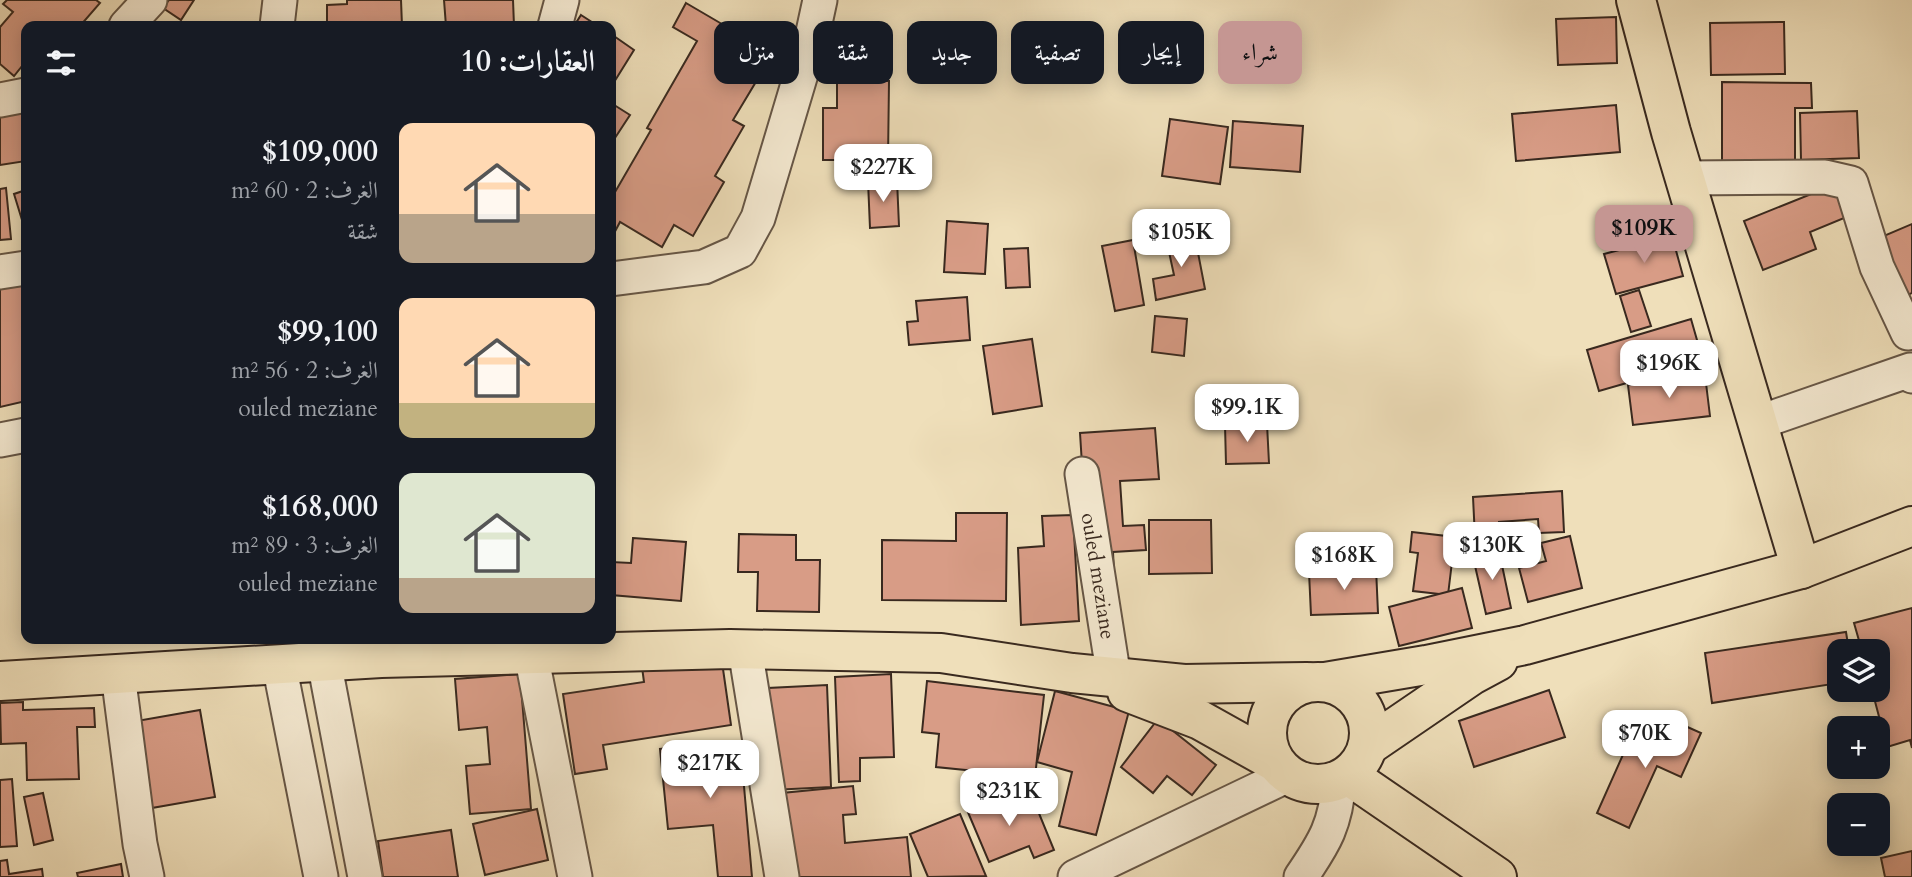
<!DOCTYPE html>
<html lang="ar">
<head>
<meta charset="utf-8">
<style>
	:root { --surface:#171b24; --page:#242831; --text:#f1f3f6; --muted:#9ea1a6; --accent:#c59692 }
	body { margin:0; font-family:Cardo,Amiri,serif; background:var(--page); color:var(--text); direction:rtl; height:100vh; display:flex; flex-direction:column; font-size:26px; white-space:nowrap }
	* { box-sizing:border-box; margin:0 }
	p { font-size:23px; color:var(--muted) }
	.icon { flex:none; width:38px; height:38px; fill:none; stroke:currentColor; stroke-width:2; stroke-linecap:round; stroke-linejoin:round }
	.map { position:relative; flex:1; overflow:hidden; direction:ltr }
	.details { position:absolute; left:21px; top:21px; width:595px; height:623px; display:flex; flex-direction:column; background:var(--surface); border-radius:14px; box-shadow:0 4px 18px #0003; direction:rtl }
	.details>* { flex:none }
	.banner { position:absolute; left:637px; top:21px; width:665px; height:63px; direction:rtl; display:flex; gap:14px }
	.tools { position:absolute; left:1827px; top:639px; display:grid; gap:14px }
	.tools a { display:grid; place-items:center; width:63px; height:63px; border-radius:14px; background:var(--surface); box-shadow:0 4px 18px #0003; font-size:35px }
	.price { position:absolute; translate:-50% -60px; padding:0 16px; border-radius:14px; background:#fff; color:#222; font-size:23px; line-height:46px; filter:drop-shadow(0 2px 4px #0008) }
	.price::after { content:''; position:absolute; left:50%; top:42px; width:21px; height:16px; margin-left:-10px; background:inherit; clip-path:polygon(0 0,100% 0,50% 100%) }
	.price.current { background:var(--accent); color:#111 }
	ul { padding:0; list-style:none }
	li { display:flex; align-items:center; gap:21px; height:175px; padding:0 21px }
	li span { display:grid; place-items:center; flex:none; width:196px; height:140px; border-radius:14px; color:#555 }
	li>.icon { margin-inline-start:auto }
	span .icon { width:84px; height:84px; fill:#fffc; stroke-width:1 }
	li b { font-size:30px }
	h2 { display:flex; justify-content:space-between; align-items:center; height:84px; padding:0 21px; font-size:30px }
	.chip { padding:0 24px; border-radius:14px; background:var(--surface); box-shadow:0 4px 18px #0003; font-size:24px; line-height:63px }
	.chip.current { background:var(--accent); color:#111 }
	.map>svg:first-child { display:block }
	.building { fill:#d89c86; stroke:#39291f; stroke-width:2 }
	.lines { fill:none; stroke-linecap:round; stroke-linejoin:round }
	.minor-casing { stroke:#665646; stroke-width:37 }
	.major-casing { stroke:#39291f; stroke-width:42 }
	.minor { stroke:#f5ead2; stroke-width:33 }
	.major { stroke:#efdfba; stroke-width:38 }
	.labels { text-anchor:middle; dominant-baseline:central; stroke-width:6; stroke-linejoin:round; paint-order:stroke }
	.street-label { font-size:21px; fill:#39291f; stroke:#f5ead2 }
</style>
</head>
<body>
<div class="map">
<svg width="1912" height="877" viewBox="0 0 1912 877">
	<rect width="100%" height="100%" fill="#efdfba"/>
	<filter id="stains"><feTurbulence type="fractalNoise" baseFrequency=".00286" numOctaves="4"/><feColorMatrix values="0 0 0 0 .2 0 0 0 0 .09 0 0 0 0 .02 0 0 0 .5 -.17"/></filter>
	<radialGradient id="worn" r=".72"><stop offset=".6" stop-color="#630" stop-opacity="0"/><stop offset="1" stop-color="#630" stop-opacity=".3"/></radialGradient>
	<!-- building -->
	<g class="building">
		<polygon points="7,0 96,0 100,3 80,26 26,26 26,61 14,76 0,64 0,27 13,12 3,4"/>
		<polygon points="169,0 194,0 181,20 163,8"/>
		<polygon points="347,0 401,0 402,26 327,26 327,5 347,4"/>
		<polygon points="444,0 513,0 514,26 446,26"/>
		<polygon points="686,3 739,34 723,61 757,80 733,120 744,126 715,176 724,182 693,236 674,225 662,247 620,222 611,239 611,199 651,130 647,128 697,41 673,27"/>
		<polygon points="581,15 598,26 574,26"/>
		<polygon points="1616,17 1617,63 1558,65 1556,19"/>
		<polygon points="1784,22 1785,74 1711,75 1710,23"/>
		<polygon points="611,34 634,50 611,87"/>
		<polygon points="741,44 771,63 760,80 730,61"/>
		<polygon points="837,81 889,81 888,160 823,160 823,108 837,108"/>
		<polygon points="1722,82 1811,83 1812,108 1795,108 1795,161 1722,161"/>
		<polygon points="611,103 630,115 611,144"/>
		<polygon points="1616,105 1620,152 1516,161 1512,114"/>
		<polygon points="26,110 26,161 0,165 0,114"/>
		<polygon points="1857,111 1859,158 1801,160 1800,113"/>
		<polygon points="1170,119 1228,127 1220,184 1162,176"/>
		<polygon points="1233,121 1303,126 1300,172 1230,167"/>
		<polygon points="897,180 899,226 870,228 868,181"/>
		<polygon points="1836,184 1849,216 1810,232 1816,249 1763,270 1744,221"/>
		<polygon points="6,188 11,239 0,240 0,189"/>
		<polygon points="26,190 26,233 14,194"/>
		<polygon points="947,221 988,224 985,274 944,272"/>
		<polygon points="1912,224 1912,293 1904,297 1879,238"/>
		<polygon points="1194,232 1205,289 1156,300 1153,279 1174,275 1166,238"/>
		<polygon points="1672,236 1683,276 1616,294 1604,254"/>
		<polygon points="1133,240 1144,305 1115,311 1102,246"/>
		<polygon points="1028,248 1030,287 1006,288 1004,249"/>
		<polygon points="26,274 26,401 0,407 0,279"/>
		<polygon points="1639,290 1651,326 1631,332 1620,296"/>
		<polygon points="967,297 970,340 909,345 907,322 918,321 916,301"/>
		<polygon points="1155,316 1187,319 1184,356 1152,352"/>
		<polygon points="1691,319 1703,361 1599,391 1587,350"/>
		<polygon points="1032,339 1042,406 993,414 983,346"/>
		<polygon points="1705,375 1710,416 1633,425 1628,385"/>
		<polygon points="1267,424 1269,463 1226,464 1225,425"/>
		<polygon points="1155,428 1159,479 1120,481 1123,526 1144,525 1146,550 1113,552 1114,573 1089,575 1080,433"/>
		<polygon points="1562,491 1564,532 1539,533 1538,519 1499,522 1500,537 1475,538 1473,497"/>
		<polygon points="956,513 1007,513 1006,601 882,600 882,540 956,541"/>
		<polygon points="1073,515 1079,621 1021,625 1018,548 1044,546 1042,516"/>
		<polygon points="1149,520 1211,520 1212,573 1149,574"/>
		<polygon points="1412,532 1455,537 1448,595 1413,591 1418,553 1410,552"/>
		<polygon points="739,534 796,535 796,560 820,560 819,612 757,611 758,572 738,572"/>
		<polygon points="1570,536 1582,588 1528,602 1519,568 1546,561 1541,543"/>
		<polygon points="633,538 686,542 681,601 611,595 611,562 631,563"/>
		<polygon points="1499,551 1511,608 1486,614 1473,557"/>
		<polygon points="1376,568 1378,613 1311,615 1309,572"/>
		<polygon points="1462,588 1472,628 1399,646 1389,607"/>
		<polygon points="1912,608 1912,748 1910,740 1887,747 1872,690 1878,690 1878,651 1862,651 1854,623"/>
		<polygon points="1846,632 1849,651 1839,651 1839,683 1712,703 1705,653"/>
		<polygon points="721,655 731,725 603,745 607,769 575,774 563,694 644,682 642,667"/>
		<polygon points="520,674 531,809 470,814 466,766 490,764 487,727 459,730 455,679"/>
		<polygon points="891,674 894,757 860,758 860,781 839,782 835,677"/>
		<polygon points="927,681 1044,695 1035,777 936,767 939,734 922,732"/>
		<polygon points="827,685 831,787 772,790 768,688"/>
		<polygon points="1549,690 1565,737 1474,767 1459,721"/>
		<polygon points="1055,691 1129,711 1096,835 1059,826 1072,772 1037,762"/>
		<polygon points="23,702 23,710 94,708 95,727 77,727 79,779 27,780 26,743 1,744 0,703"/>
		<polygon points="200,710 215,797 146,809 131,722"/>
		<polygon points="1158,719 1216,765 1192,795 1167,776 1153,793 1121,767"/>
		<polygon points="1674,721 1701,733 1681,777 1657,766 1629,828 1597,813 1634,730 1664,744"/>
		<polygon points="740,741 752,877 718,877 713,825 668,829 660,749"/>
		<polygon points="12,779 17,846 0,847 0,780"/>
		<polygon points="853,786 856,814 843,815 845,843 907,837 911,877 790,877 782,793"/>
		<polygon points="1010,792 1019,812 1036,806 1054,850 1034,858 1029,846 989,862 967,810"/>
		<polygon points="43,793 53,840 34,845 24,797"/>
		<polygon points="537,809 548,860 485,875 473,824"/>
		<polygon points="960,814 986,876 928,877 910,834"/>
		<polygon points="451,830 458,877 383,877 378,841"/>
		<polygon points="1912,851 1912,877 1885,877 1881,858"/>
		<polygon points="7,860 9,874 42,869 43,877 0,877 0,861"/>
		<polygon points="121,864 123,877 78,877 77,873"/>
	</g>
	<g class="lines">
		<!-- minor casing -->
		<g class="minor-casing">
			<g id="minor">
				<polyline points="126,26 150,0"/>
				<polyline points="277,26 280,0"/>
				<polyline points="555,26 562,0"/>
				<polyline points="0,100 26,95"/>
				<polyline points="1685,178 1825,177 1851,183 1877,267 1908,333"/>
				<polyline points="0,272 26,268"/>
				<polyline points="611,279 704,267 740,251 758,218 812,37 820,0"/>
				<polyline points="1757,423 1910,370 1912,376"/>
				<polyline points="0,440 26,435"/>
				<polyline points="1082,474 1114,678"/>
				<polyline points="745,649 782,877"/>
				<polyline points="531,654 575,877"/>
				<polyline points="324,661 365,877"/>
				<polyline points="279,664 321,877"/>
				<polyline points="118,674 140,844 147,877"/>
				<polyline points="1075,877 1288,775"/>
				<path d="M 1301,877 C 1325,842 1336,824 1339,780"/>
			</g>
		</g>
		<!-- major casing -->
		<g class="major-casing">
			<g id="major">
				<polyline points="1636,0 1671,132 1801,569"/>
				<polyline points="0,681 381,658 730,649 941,653 1072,673 1184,684 1307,682"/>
				<circle cx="1318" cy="733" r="51"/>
				<polyline points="1325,682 1426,665 1525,645 1801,569 1912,526"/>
				<polyline points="1127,692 1200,720 1275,762"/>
				<polyline points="1368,746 1472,675 1498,661"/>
				<polyline points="1348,775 1497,877"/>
			</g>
		</g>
		<!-- minor -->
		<use href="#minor" class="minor"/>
		<!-- major -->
		<use href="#major" class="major"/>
	</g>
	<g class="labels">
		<!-- street labels -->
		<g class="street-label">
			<text transform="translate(1098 576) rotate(81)">ouled meziane</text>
		</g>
	</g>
	<rect width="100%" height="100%" filter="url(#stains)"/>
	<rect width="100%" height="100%" fill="url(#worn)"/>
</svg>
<div class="tools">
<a><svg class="icon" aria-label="layers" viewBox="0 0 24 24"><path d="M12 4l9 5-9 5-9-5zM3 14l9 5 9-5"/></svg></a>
<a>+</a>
<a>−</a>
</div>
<b class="price" style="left:883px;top:204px">$227K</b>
<b class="price current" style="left:1644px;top:265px">$109K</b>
<b class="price" style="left:1181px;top:269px">$105K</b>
<b class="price" style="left:1669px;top:400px">$196K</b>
<b class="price" style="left:1247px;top:444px">$99.1K</b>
<b class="price" style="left:1492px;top:582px">$130K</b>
<b class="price" style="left:1344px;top:592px">$168K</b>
<b class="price" style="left:1645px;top:770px">$70K</b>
<b class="price" style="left:710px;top:800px">$217K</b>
<b class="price" style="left:1009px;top:828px">$231K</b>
<div class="banner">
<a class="chip current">شراء</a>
<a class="chip">إيجار</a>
<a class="chip">تصفية</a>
<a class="chip">جديد</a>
<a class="chip">شقة</a>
<a class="chip">منزل</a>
</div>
<section class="details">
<h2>العقارات: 10<svg class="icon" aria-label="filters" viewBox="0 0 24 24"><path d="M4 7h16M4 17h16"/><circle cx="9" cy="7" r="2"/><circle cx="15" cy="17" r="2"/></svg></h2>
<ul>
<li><span style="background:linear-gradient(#ffd9b3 65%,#b9a48a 0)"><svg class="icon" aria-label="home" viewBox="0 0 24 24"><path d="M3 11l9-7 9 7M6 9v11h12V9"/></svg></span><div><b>$109,000</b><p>الغرف: 2 · 60 m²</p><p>شقة</p></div></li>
<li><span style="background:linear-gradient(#ffd9b3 75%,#c2b280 0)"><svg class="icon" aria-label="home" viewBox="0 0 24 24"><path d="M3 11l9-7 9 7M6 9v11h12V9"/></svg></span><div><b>$99,100</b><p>الغرف: 2 · 56 m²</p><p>ouled meziane</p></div></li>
<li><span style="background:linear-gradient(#dfe7d0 75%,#b9a48a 0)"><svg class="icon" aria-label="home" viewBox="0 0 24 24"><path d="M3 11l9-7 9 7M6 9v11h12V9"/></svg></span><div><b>$168,000</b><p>الغرف: 3 · 89 m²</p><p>ouled meziane</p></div></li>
</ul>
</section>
</div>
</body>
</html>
